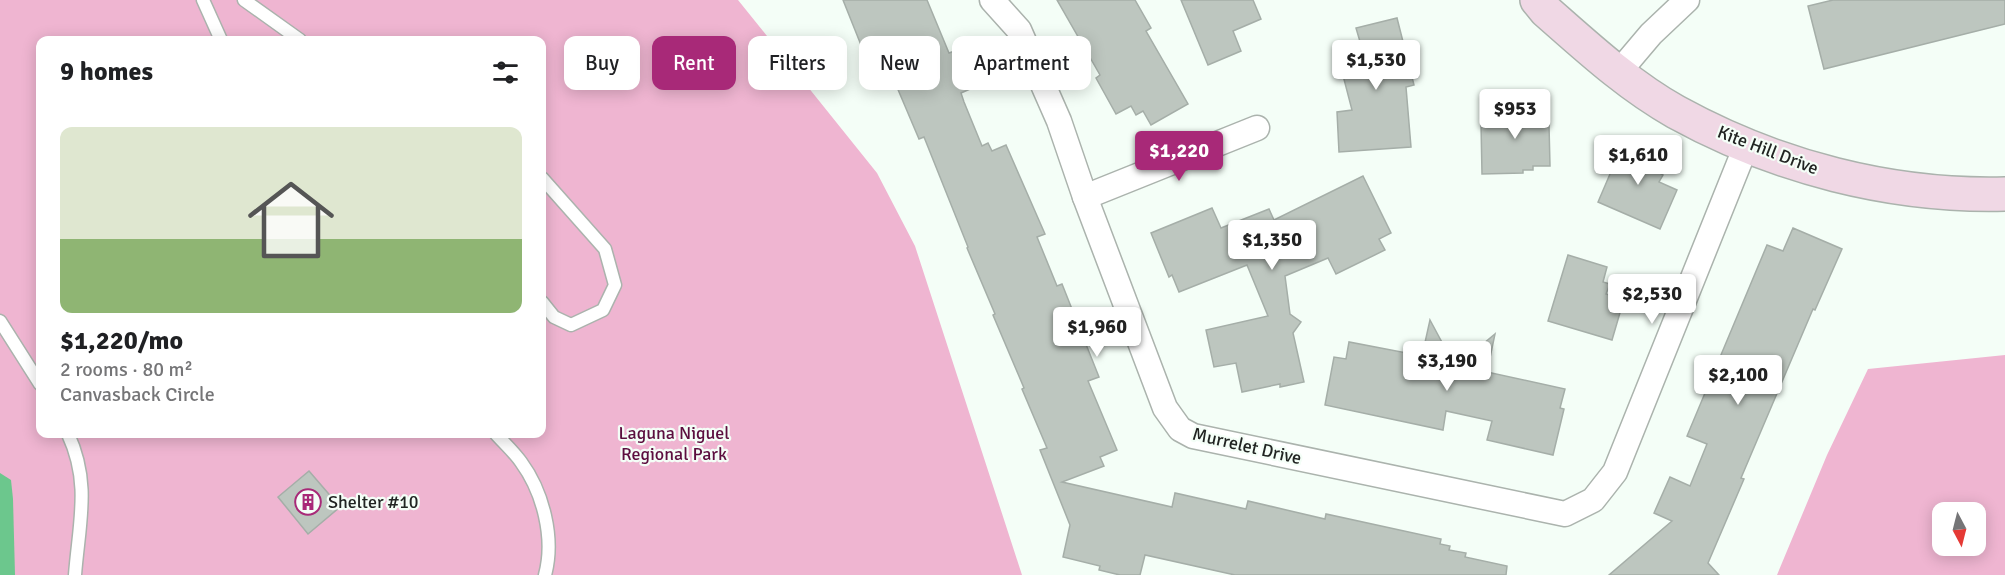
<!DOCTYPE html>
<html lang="en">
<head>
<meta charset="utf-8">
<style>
	:root { --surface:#fff; --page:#f6f6f6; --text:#202124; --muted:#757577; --line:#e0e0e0; --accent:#a82978 }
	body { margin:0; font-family:Signika,sans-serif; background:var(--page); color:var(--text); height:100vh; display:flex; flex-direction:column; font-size:22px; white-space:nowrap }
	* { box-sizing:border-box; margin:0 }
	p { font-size:20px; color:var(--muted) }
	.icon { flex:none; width:33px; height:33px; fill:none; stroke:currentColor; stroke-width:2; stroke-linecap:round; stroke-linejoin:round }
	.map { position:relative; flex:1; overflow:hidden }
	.sheet { position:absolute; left:36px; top:36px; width:510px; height:402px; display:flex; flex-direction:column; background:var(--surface); border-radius:12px; box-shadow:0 3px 15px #0003 }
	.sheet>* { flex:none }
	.banner { position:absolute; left:564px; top:36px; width:570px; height:54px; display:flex; gap:12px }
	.needle { width:39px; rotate:173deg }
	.controls { position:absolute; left:1932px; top:502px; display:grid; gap:12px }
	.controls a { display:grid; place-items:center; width:54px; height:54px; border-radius:12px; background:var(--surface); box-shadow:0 3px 15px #0003; font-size:30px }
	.price { position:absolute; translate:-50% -51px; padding:0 14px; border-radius:6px; background:#fff; color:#222; font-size:20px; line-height:39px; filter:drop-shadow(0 2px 3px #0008) }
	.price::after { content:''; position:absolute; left:50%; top:36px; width:18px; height:14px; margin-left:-9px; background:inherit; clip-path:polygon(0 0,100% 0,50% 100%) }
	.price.on { background:var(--accent); color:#fff }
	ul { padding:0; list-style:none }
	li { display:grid; align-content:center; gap:12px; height:318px; padding:0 24px }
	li+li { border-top:2px solid var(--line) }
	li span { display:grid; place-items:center; height:186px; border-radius:12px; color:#555 }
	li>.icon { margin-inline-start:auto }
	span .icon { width:108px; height:108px; fill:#fffc; stroke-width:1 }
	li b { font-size:26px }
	h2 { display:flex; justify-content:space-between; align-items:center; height:72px; padding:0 24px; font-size:26px }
	.chip { padding:0 21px; border-radius:12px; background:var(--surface); box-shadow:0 3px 15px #0003; font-size:21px; line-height:54px }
	.chip.on { background:var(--accent); color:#fff }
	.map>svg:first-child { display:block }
	.green { fill:#efb5d1; fill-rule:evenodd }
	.water { fill:#6cc78d }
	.building { fill:#bdc6bf; stroke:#a5aea8; stroke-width:1.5 }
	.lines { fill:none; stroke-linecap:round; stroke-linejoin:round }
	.lane-casing { stroke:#abb3ad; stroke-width:15 }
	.street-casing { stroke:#abb3ad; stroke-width:27 }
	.secondary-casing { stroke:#abb3ad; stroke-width:36 }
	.lane { stroke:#fff; stroke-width:12 }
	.street { stroke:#fff; stroke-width:24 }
	.secondary { stroke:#f0d8e5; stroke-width:33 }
	.labels { text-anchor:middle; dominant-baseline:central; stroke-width:4.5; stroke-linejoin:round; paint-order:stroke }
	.street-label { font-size:18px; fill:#212422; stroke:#f4fef7 }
	.park-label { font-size:18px; fill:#5c0e3f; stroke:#f4fef7 }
	.poi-label { font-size:18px; fill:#212422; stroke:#f4fef7; text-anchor:start }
</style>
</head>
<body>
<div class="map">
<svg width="2005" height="575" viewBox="0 0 2005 575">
	<rect width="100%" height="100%" fill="#f4fef7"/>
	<!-- green -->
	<g class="green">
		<path d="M 0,0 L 738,0 L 877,173 L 915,246 L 1022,575 L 0,575 ZM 40,40 L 542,40 L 542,434 L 40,434 Z"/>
		<path d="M 2005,355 L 2005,575 L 1777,575 L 1827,455 L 1868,369 ZM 1942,513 L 1976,513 L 1976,546 L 1942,546 Z"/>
	</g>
	<!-- water -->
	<polygon class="water" points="0,473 11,480 13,499 15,575 0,575"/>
	<!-- building -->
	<g class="building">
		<polygon points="843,0 927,0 949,53 963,48 979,85 961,93 964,102 982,146 988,143 992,151 1006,145 1045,234 1037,237 1057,286 1062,284 1099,377 1088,381 1117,450 1100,457 1104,466 1062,482 1172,507 1175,493 1246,509 1248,501 1325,519 1326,514 1441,539 1440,544 1450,546 1449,550 1466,553 1465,557 1507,566 1506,575 1235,575 1145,555 1140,575 1120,575 1099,570 1100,566 1063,557 1070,525 1040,450 1047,448 1022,389 1024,388 993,315 995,314 967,248 968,247 924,137 919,139 885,59 874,63 865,43 861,45"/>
		<polygon points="1057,0 1135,0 1151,28 1146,31 1188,104 1151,125 1143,111 1136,115 1131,106 1116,114 1096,78 1100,75"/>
		<polygon points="1181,0 1253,0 1261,19 1233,31 1241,51 1208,65"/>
		<polygon points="1833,0 2005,0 2005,24 1824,69 1808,6"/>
		<polygon points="1397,18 1414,85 1406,87 1411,147 1339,152 1337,112 1352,110 1339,60 1354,56 1352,47 1361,45 1356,28"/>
		<polygon points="1544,105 1544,125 1549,125 1550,166 1533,166 1533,170 1523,170 1523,173 1482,174 1481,124 1491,124 1491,106"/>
		<polygon points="1625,139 1663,156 1656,171 1663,175 1659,182 1677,190 1660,229 1598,202"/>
		<polygon points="1363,176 1391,233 1379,239 1385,250 1336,274 1328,258 1285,276 1290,314 1301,322 1293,333 1304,382 1280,387 1280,384 1242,392 1236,363 1214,367 1206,330 1268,316 1247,265 1179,292 1172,275 1169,277 1151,233 1212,208 1221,228 1269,209 1274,220"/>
		<polygon points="1793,228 1842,249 1815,310 1813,309 1741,478 1744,479 1708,563 1719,575 1609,575 1672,521 1654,513 1670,477 1690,486 1707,444 1687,436 1767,245 1783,251"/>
		<polygon points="1568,255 1607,267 1603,282 1610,284 1606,294 1624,299 1612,340 1548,321"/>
		<polygon points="1430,320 1444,346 1472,353 1495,334 1487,372 1565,389 1560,408 1564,409 1553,455 1487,440 1492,421 1446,411 1443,430 1325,405 1334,357 1346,359 1349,342 1422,356"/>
		<polygon points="309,471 340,507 308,534 278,497"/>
	</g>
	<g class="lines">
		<!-- lane casing -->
		<g class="lane-casing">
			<g id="lane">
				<polyline points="203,0 221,40"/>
				<polyline points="244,0 300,40"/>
				<polyline points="542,178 605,249 615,285 603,310 571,325 554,317 542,302"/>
				<polyline points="0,321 40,384"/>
				<path d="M 68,434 C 91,483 79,523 75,575"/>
				<path d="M 496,434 C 504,443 514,452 521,462 C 543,492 555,538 545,575"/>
			</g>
		</g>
		<!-- street casing -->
		<g class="street-casing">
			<g id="street">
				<polyline points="992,0 1019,30 1059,121 1085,197 1165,408 1180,429 1193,436 1565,514 1593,500 1615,472 1746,146"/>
				<polyline points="1618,73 1651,34 1687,0"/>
				<polyline points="1085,197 1257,128"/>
			</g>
		</g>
		<!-- secondary casing -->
		<g class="secondary-casing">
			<path id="secondary" d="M 1537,0 L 1546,11 C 1587,47 1628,85 1676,112 C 1776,167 1891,197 2005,194"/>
		</g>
		<!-- lane -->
		<use href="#lane" class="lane"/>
		<!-- street -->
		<use href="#street" class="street"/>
		<!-- secondary -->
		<use href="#secondary" class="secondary"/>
	</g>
	<!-- icons -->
	<defs>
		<g id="building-ring" transform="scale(1.35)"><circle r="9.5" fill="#f4fef7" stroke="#a82978" stroke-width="1.5"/><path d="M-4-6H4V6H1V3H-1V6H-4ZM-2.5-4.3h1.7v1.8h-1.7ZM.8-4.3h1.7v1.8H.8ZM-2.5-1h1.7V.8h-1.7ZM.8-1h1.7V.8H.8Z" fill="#a82978"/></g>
	</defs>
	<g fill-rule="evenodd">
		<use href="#building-ring" x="308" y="502"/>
	</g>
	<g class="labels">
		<!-- street labels -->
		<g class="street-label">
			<text transform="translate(1768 150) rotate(21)">Kite Hill Drive</text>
			<text transform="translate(1247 446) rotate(13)">Murrelet Drive</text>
		</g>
		<!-- park labels -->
		<g class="park-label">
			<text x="674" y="433">Laguna Niguel<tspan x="674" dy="21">Regional Park</tspan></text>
		</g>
		<!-- poi labels -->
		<g class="poi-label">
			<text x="328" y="502">Shelter #10</text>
		</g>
	</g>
</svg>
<div class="controls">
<a><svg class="needle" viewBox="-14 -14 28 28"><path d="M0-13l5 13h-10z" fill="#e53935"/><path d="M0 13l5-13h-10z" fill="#757577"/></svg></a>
</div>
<b class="price" style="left:1376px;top:91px">$1,530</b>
<b class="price" style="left:1515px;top:140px">$953</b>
<b class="price on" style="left:1179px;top:182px">$1,220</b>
<b class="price" style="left:1638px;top:186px">$1,610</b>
<b class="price" style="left:1272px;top:271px">$1,350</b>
<b class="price" style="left:1652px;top:325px">$2,530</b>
<b class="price" style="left:1097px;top:358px">$1,960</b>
<b class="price" style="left:1447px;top:392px">$3,190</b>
<b class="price" style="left:1738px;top:406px">$2,100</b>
<div class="banner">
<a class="chip">Buy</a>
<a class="chip on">Rent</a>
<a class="chip">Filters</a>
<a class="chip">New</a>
<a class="chip">Apartment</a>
</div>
<section class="sheet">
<h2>9 homes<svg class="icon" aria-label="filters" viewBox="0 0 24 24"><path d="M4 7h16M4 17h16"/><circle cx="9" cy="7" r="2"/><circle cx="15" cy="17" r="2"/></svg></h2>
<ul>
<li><span style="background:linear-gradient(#dfe7d0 60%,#8fb573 0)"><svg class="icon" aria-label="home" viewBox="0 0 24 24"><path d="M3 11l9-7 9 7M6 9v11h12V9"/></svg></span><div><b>$1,220/mo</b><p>2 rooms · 80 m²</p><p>Canvasback Circle</p></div></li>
</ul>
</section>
</div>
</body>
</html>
